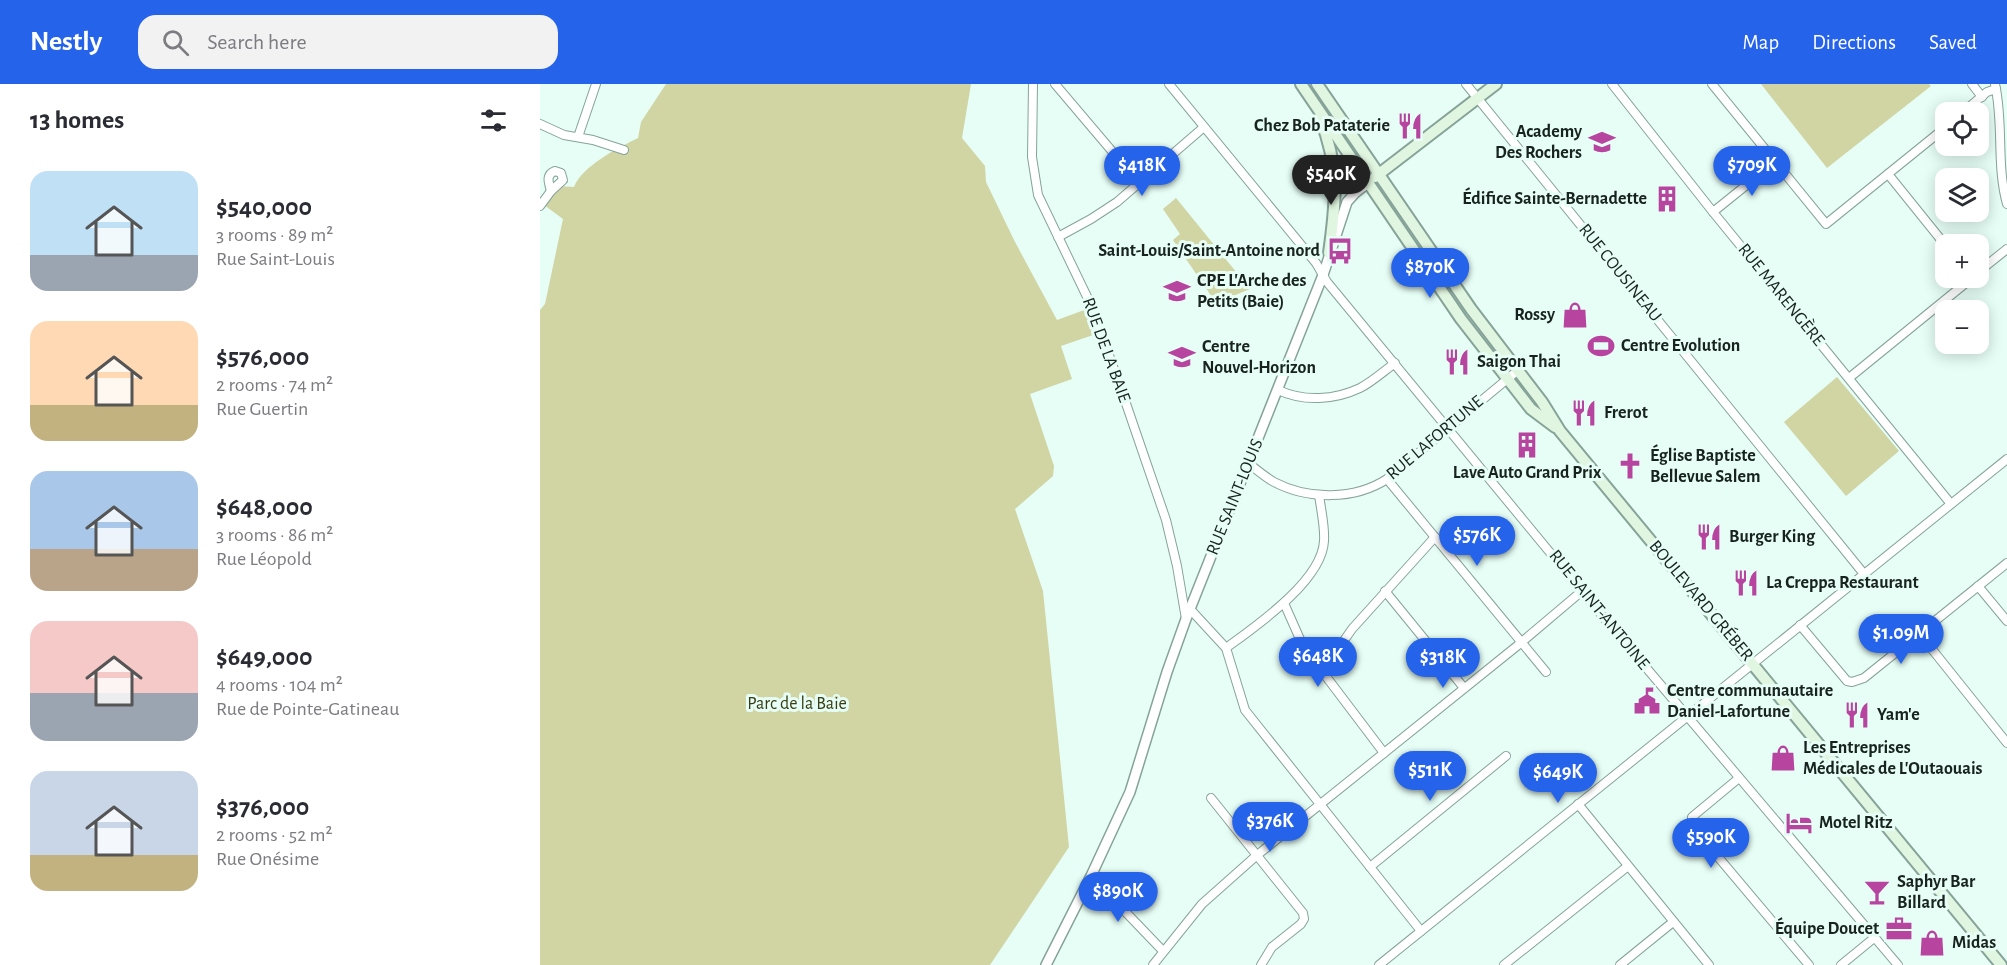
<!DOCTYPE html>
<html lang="en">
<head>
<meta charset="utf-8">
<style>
	:root { --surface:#fff; --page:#f2f2f3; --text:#2b2b33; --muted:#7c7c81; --accent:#2563eb }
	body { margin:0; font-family:"Alegreya Sans",sans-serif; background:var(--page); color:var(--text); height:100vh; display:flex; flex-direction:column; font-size:22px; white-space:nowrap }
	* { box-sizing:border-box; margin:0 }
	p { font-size:20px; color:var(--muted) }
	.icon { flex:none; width:33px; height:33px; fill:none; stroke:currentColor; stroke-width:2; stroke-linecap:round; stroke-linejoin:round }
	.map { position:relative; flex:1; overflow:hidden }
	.drawer { display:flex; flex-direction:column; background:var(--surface); width:540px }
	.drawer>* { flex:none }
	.controls { position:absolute; left:1395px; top:18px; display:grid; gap:12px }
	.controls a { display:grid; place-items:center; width:54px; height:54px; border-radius:12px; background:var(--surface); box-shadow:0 3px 15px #0003; font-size:30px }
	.price { position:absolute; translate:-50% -51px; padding:0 14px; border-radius:21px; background:var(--accent); color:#fff; font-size:20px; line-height:39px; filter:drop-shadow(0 2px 3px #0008) }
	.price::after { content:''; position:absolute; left:50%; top:36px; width:18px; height:14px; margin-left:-9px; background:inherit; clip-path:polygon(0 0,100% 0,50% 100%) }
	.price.current { background:#222; color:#fff }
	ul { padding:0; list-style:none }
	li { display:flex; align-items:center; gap:18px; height:150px; padding:0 30px }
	li span { display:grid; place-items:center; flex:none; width:168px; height:120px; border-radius:18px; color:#555 }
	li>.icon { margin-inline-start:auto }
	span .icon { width:72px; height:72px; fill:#fffc; stroke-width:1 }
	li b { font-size:26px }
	h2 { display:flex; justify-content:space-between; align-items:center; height:72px; padding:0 30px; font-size:26px }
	header { display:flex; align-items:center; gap:36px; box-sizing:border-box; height:84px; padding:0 30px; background:var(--accent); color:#fff }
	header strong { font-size:28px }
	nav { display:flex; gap:33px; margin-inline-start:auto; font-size:21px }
	.search { width:420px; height:54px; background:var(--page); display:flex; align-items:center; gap:15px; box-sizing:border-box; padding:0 21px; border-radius:18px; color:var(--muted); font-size:22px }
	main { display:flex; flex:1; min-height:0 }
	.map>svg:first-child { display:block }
	.green { fill:#d1d4a3 }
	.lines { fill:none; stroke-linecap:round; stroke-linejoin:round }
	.minor-casing { stroke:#86a39a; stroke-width:10 }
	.tertiary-casing { stroke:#86a39a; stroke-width:12 }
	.secondary-casing { stroke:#86a39a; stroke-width:14 }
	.minor { stroke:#fff; stroke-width:8 }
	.tertiary { stroke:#fff; stroke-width:9 }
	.secondary { stroke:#e1f6e0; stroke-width:10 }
	.labels { text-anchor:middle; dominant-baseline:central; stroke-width:6; stroke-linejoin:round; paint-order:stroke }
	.poi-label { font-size:18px; font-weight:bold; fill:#182320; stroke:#e6fef6; text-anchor:start }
	.street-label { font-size:18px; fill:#182320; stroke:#e6fef6 }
	.park-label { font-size:18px; fill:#3a3c13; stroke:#e6fef6 }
</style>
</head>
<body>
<header>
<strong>Nestly</strong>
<div class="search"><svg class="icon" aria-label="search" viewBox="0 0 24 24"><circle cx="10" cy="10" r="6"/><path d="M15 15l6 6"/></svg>Search here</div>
<nav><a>Map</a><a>Directions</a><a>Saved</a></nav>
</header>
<main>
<section class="drawer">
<h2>13 homes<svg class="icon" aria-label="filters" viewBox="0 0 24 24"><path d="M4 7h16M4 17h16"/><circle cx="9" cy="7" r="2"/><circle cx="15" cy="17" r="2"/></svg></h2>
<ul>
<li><span style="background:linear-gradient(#bfe0f5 70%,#9aa5b1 0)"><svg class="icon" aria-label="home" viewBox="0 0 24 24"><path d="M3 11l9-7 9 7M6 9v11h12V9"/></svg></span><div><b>$540,000</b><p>3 rooms · 89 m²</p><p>Rue Saint-Louis</p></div></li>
<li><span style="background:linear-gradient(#ffd9b3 70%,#c2b280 0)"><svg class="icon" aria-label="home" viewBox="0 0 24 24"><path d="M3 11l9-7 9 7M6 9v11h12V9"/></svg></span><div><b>$576,000</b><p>2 rooms · 74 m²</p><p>Rue Guertin</p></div></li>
<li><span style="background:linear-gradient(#a9c7e8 65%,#b9a48a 0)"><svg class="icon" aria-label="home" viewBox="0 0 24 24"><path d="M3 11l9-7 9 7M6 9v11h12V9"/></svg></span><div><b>$648,000</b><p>3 rooms · 86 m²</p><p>Rue Léopold</p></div></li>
<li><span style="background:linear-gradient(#f6c9c9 60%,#9aa5b1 0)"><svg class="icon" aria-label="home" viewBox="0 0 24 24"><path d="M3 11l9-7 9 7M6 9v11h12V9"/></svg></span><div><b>$649,000</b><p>4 rooms · 104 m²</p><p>Rue de Pointe-Gatineau</p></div></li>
<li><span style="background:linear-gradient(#c9d6e8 70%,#c2b280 0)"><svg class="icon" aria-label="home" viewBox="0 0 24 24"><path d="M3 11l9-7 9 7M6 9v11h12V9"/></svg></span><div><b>$376,000</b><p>2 rooms · 52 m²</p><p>Rue Onésime</p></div></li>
</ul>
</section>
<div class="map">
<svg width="1467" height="881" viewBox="0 0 1467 881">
	<rect width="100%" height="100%" fill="#e6fef6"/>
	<!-- green -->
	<g class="green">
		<path d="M 126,0 L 431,0 L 422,54 L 445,82 L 446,98 L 475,158 L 517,236 L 547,225 L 556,250 L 521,262 L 532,295 L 490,310 L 514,382 L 513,392 L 475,425 L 503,507 L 529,763 L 450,881 L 0,881 L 0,226 L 5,220 L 23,135 L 4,121 L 19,102 L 34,103 C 42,82 78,64 98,54 L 101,38 Z"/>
		<polygon points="1221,0 1389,0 1391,2 1287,84"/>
		<polygon points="636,114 710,205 676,219 633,156 640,150 623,125"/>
		<polygon points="1297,293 1359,367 1306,412 1244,338"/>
	</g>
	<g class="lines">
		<!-- minor casing -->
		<g class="minor-casing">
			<g id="minor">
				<polyline points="493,0 492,73 498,111 551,221 580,302 626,436 637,482 646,535"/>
				<polyline points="515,0 599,99"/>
				<polyline points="629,0 776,179 787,198 1059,528 1358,881"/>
				<polyline points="926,0 1324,490"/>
				<polyline points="1072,0 1173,128 1411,420"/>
				<polyline points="1172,0 1286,140 1406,43"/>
				<polyline points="1432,0 1442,13"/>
				<path d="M 1455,0 C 1464,40 1456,81 1467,120"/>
				<polyline points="1423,28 1447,8 1456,5"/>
				<polyline points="0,40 24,51 53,56 84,66"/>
				<polyline points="38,53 56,0"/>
				<path d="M 15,87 L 21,89 L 23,96 L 11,107 C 9,99 5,91 15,87 Z"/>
				<polyline points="1348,90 1406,162"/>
				<polyline points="0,122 11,107"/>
				<polyline points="1173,128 1235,78"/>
				<polyline points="518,153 551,135 577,118 664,43"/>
				<polyline points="1438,188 1467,165"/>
				<polyline points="1309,294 1432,194"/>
				<path d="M 738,306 C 764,318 795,316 820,304 C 832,298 844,287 855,279"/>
				<path d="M 708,379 C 716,385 725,393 734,398 C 768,416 815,416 847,395 L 977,287"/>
				<polyline points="847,395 1006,588"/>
				<polyline points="1438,502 1467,537"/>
				<polyline points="845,507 924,604"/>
				<polyline points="744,519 763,562 844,669"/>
				<polyline points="650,525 686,564 705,626 881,847"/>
				<polyline points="1260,541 1307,597 1312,598 1324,594 1467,479"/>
				<polyline points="1379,549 1467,659"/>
				<path d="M 686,564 C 716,542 782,497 784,457 C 785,442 781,426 779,411"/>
				<polyline points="782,588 812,545 895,453"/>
				<polyline points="1199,694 1152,733 1152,742 1269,881"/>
				<polyline points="671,714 763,829 764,835 761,840 732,863 721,881"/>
				<polyline points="1038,720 1169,881"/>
				<polyline points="830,783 966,672"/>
				<polyline points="551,792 623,867"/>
				<polyline points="613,881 662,820 716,772 977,562 1042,507"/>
				<polyline points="839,881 1467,375"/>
				<polyline points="964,881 1088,782"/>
				<polyline points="1080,881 1133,838"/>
				<polyline points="1301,881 1334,854"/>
			</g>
		</g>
		<!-- tertiary casing -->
		<g class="tertiary-casing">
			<polyline id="tertiary" points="506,881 551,792 590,708 627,588 646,535 783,191 807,118 815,109 829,98"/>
		</g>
		<!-- secondary casing -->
		<g class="secondary-casing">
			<g id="secondary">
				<polyline points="761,0 921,235 991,325 1015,343"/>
				<polyline points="777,0 931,225 1002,318 1020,347 1461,881"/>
				<path d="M 780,34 C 800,83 796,119 789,169"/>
				<polyline points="835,93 956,0"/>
			</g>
		</g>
		<!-- minor -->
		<use href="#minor" class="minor"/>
		<!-- tertiary -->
		<use href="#tertiary" class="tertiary"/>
		<!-- secondary -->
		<use href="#secondary" class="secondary"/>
	</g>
	<!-- icons -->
	<defs>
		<g id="restaurant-bare" transform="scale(2.07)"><path d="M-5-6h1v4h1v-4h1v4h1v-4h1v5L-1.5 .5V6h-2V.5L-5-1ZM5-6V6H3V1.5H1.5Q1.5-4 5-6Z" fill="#b745a0" stroke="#e6fef6" stroke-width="2.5" paint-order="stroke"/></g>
		<g id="school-bare" transform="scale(2.07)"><path d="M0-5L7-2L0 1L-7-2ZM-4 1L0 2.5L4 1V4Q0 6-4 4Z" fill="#b745a0" stroke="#e6fef6" stroke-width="2.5" paint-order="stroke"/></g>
		<g id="building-bare" transform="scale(2.07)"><path d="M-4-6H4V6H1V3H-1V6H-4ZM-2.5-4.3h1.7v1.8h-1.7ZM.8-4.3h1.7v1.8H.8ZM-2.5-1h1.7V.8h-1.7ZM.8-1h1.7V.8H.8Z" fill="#b745a0" stroke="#e6fef6" stroke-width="2.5" paint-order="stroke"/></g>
		<g id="bus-bare" transform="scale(2.07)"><path d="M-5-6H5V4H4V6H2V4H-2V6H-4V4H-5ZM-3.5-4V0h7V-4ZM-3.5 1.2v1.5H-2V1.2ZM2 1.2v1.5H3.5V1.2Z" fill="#b745a0" stroke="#e6fef6" stroke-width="2.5" paint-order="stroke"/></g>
		<g id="shop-bare" transform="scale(2.07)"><path d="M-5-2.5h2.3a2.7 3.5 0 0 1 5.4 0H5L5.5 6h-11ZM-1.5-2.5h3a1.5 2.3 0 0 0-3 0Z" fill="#b745a0" stroke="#e6fef6" stroke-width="2.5" paint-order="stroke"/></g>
		<g id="stadium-bare" transform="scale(2.07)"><path d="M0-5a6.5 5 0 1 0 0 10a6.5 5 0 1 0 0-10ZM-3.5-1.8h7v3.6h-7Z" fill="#b745a0" stroke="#e6fef6" stroke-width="2.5" paint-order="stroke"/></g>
		<g id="church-bare" transform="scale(2.07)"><path d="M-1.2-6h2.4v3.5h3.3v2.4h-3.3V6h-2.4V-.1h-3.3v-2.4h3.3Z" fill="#b745a0" stroke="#e6fef6" stroke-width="2.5" paint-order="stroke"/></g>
		<g id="civic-bare" transform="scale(2.07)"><path d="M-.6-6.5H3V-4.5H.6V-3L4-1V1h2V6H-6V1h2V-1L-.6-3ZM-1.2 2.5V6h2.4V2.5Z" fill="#b745a0" stroke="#e6fef6" stroke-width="2.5" paint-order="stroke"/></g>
		<g id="hotel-bare" transform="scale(2.07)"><path d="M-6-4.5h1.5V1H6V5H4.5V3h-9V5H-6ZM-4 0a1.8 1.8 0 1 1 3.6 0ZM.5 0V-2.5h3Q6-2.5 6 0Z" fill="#b745a0" stroke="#e6fef6" stroke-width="2.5" paint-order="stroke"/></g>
		<g id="bar-bare" transform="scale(2.07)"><path d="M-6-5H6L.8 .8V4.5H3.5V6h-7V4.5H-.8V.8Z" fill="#b745a0" stroke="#e6fef6" stroke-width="2.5" paint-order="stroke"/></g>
		<g id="office-bare" transform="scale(2.07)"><path d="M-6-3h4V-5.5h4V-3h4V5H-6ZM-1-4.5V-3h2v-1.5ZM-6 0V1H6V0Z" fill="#b745a0" stroke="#e6fef6" stroke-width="2.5" paint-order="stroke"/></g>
	</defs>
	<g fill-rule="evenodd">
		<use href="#restaurant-bare" x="870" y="42"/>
		<use href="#school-bare" x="1062" y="58"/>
		<use href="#building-bare" x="1127" y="115"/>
		<use href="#bus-bare" x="800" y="167"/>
		<use href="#school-bare" x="637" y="207"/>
		<use href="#shop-bare" x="1035" y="231"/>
		<use href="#stadium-bare" x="1061" y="262"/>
		<use href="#school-bare" x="642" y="273"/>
		<use href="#restaurant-bare" x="917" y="278"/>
		<use href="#restaurant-bare" x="1044" y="329"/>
		<use href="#building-bare" x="987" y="361"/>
		<use href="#church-bare" x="1090" y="382"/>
		<use href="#restaurant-bare" x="1169" y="453"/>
		<use href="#restaurant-bare" x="1206" y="499"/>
		<use href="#civic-bare" x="1107" y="617"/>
		<use href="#restaurant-bare" x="1317" y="631"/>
		<use href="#shop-bare" x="1243" y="674"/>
		<use href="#hotel-bare" x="1259" y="739"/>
		<use href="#bar-bare" x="1337" y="808"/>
		<use href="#office-bare" x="1359" y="845"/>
		<use href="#shop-bare" x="1392" y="859"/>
	</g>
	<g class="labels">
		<!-- poi labels -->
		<g class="poi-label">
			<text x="850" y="42" text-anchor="end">Chez Bob Pataterie</text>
			<text x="1042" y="48" text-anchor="end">Academy<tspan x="1042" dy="21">Des Rochers</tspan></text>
			<text x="1107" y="115" text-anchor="end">Édifice Sainte-Bernadette</text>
			<text x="780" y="167" text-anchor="end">Saint-Louis/Saint-Antoine nord</text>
			<text x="657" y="197">CPE L'Arche des<tspan x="657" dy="21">Petits (Baie)</tspan></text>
			<text x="1015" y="231" text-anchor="end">Rossy</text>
			<text x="1081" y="262">Centre Evolution</text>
			<text x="662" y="263">Centre<tspan x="662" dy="21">Nouvel-Horizon</tspan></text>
			<text x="937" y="278">Saigon Thai</text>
			<text x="1064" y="329">Frerot</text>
			<text x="1110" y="372">Église Baptiste<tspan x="1110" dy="21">Bellevue Salem</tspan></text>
			<text x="987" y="389" text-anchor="middle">Lave Auto Grand Prix</text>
			<text x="1189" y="453">Burger King</text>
			<text x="1226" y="499">La Creppa Restaurant</text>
			<text x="1127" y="607">Centre communautaire<tspan x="1127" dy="21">Daniel-Lafortune</tspan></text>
			<text x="1337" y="631">Yam'e</text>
			<text x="1263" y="664">Les Entreprises<tspan x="1263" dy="21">Médicales de L'Outaouais</tspan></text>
			<text x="1279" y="739">Motel Ritz</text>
			<text x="1357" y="798">Saphyr Bar<tspan x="1357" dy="21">Billard</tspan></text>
			<text x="1339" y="845" text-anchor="end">Équipe Doucet</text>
			<text x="1412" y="859">Midas</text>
		</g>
		<!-- street labels -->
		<g class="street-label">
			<text transform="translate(1080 189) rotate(51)">RUE COUSINEAU</text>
			<text transform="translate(1241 211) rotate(51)">RUE MARENGÈRE</text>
			<text transform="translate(566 266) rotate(70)">RUE DE LA BAIE</text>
			<text transform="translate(895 354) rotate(-40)">RUE LAFORTUNE</text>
			<text transform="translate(695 413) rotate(-68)">RUE SAINT-LOUIS</text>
			<text transform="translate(1161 517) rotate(50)">BOULEVARD GRÉBER</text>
			<text transform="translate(1059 526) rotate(51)">RUE SAINT-ANTOINE</text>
		</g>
		<!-- park labels -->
		<g class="park-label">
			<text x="257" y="620">Parc de la Baie</text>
		</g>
	</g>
</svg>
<div class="controls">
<a><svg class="icon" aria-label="locate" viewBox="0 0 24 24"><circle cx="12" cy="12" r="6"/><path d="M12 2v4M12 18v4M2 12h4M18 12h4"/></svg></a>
<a><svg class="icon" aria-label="layers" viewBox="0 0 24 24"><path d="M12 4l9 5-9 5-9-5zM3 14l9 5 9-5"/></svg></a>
<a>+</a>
<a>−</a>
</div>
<b class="price" style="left:602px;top:113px">$418K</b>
<b class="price" style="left:1212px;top:113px">$709K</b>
<b class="price current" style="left:791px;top:122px">$540K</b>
<b class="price" style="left:890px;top:215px">$870K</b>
<b class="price" style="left:937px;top:483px">$576K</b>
<b class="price" style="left:1361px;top:581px">$1.09M</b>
<b class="price" style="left:778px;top:604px">$648K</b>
<b class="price" style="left:903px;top:605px">$318K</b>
<b class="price" style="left:890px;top:718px">$511K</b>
<b class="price" style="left:1018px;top:720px">$649K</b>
<b class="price" style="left:730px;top:769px">$376K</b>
<b class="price" style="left:1171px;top:785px">$590K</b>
<b class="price" style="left:578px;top:839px">$890K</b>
</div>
</main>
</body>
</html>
